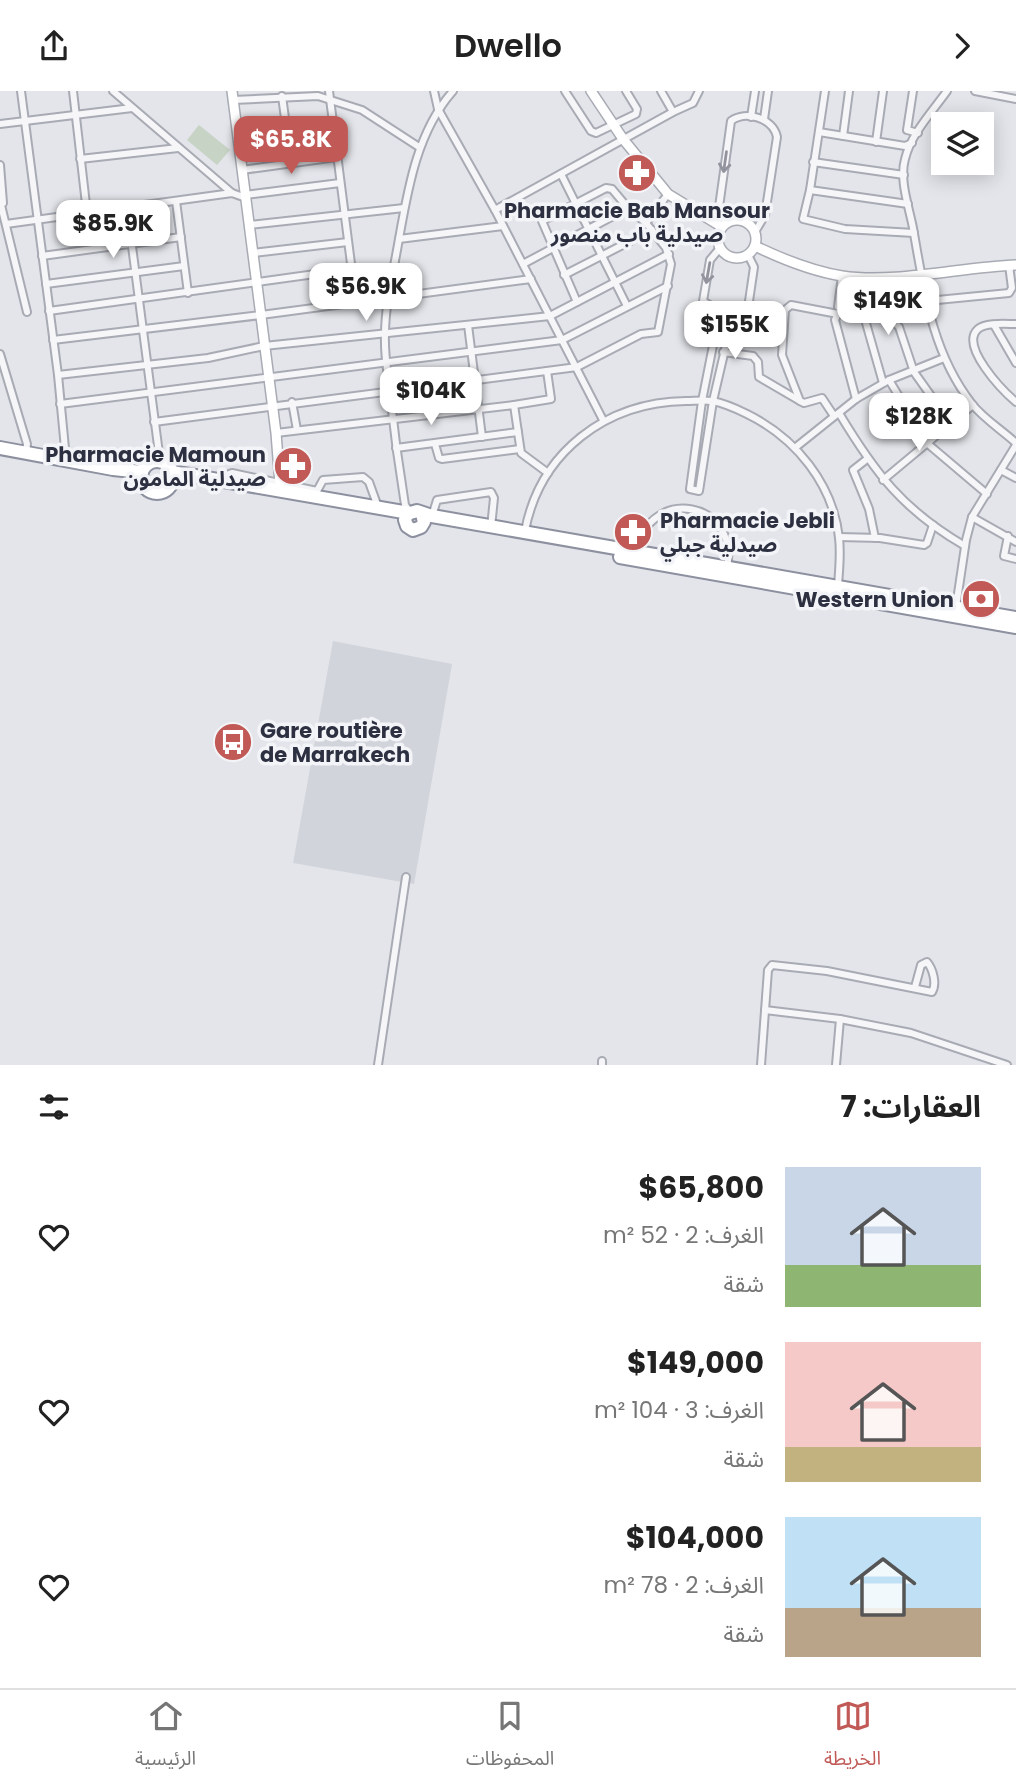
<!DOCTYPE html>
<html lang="ar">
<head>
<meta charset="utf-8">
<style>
	:root { --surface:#fff; --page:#f2f2f2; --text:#222; --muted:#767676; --line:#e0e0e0; --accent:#c15956 }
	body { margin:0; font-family:Poppins,"Noto Sans Arabic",sans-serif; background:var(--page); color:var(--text); direction:rtl; height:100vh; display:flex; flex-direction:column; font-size:26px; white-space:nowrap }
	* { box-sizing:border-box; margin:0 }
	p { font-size:23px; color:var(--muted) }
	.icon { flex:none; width:38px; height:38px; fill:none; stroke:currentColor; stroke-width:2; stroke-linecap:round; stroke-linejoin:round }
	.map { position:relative; height:974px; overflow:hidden; direction:ltr }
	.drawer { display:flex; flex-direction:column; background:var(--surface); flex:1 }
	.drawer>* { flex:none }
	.tools { position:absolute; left:931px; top:21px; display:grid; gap:14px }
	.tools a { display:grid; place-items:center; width:63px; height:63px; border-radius:0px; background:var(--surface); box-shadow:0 4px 18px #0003; font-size:35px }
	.price { position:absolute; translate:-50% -60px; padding:0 16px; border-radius:14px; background:#fff; color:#222; font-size:23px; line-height:46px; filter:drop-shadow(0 2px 4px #0008) }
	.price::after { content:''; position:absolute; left:50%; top:42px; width:21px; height:16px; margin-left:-10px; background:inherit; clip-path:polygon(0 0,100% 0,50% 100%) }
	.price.selected { background:var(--accent); color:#fff }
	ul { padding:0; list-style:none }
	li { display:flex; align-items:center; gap:21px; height:175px; padding:0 35px }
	li span { display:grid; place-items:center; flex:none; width:196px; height:140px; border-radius:0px; color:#555 }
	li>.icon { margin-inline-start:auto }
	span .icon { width:84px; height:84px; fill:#fffc; stroke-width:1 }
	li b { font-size:30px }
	h2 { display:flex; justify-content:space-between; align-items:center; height:84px; padding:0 35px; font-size:30px }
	header { display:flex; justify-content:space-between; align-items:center; height:91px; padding:0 35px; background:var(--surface); font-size:32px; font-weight:600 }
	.dock { display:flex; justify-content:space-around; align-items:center; height:98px; border-top:2px solid var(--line); background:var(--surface); font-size:19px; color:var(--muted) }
	.dock a { display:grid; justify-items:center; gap:4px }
	.dock .selected { color:var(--accent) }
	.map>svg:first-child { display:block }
	.built { fill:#d2d4dc }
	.green { fill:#c6d3c5 }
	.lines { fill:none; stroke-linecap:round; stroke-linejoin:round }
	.street-casing { stroke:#a9abb4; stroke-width:10 }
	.secondary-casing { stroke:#a9abb4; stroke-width:12 }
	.highway-casing { stroke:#8c909f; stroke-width:16 }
	.street { stroke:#f6f6f9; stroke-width:6 }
	.secondary { stroke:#fff; stroke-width:9 }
	.highway { stroke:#fff; stroke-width:12 }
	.oneway { stroke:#92939d }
	.labels { text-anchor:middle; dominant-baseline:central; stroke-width:7; stroke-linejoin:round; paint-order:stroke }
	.poi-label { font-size:21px; font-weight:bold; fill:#2d3041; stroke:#f3f4f7; text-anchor:end }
</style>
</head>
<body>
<header><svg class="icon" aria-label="forward" viewBox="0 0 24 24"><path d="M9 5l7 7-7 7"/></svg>Dwello<svg class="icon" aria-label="share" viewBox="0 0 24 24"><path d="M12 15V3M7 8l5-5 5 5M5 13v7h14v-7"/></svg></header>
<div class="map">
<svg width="1016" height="974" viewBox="0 0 1016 974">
	<rect width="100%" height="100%" fill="#e3e5ea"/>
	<!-- built -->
	<polygon class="built" points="333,550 452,573 414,793 293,772"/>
	<!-- green -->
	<polygon class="green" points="199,34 230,59 217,74 187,49"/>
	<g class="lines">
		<!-- street casing -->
		<g class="street-casing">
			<g id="street">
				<polyline points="21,0 58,284 66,368"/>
				<polyline points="73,0 87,122"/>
				<polyline points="113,0 232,102"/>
				<polyline points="329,0 356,212"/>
				<polyline points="434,0 438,18 495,119 603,329"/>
				<polyline points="565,0 591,40 596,42 636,23 637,18 626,0"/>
				<polyline points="661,0 673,21"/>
				<polyline points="825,0 810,99 803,128 845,138 914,142"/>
				<polyline points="913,0 907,39 918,42"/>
				<path d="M 947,0 C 932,21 911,43 905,68 C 899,89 909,116 913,137 C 924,199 932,262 972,313 C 984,328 1002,339 1016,352"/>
				<polyline points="975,0 1016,8"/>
				<polyline points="282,5 291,72"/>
				<polyline points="233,9 318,5 362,19 419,56"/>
				<polyline points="751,26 755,0"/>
				<polyline points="764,28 768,0"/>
				<polyline points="0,33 132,17"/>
				<polyline points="286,40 333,33"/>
				<polyline points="819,41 905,55 912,52"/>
				<polyline points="843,45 849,0"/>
				<polyline points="876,51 883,0"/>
				<polyline points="80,68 178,57"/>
				<polyline points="813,71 904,84"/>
				<polyline points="0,74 3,112"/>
				<polyline points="242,79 337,66"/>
				<polyline points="561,83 627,215"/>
				<polyline points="810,99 908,113"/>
				<polyline points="245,104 340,92"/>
				<polyline points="0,110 27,221"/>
				<polyline points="176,110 188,202"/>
				<polyline points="127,117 160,370"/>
				<polyline points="495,119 673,21 693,12 699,0"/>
				<path d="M 726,132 L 719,116 L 731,30 C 746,19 773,27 777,46 L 765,124 L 755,141"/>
				<polyline points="6,133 232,102 246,107"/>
				<polyline points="249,134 404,117"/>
				<polyline points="399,148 503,135"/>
				<polyline points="720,157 710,169 703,210 716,218 719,224 702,310 690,398 699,400 713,310 733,224 745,220 748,217 754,176 748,164"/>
				<polyline points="253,162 348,151"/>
				<polyline points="42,165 181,146"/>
				<polyline points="523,173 628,117 646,132"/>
				<polyline points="564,184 652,139"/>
				<path d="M 842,185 L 838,216 C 857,228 887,220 899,236 L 914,281 L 951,333"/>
				<polyline points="46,193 184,175"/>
				<polyline points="927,210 1009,202 1012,197 1009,174"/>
				<polyline points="577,211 542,130 606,97 612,98 628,117"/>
				<polyline points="49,220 351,178"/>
				<polyline points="838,222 835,229 856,308"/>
				<polyline points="864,225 883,292"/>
				<path d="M 1016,233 C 1006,233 986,231 978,238 C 959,255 1003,300 1016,311"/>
				<polyline points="468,234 482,346"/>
				<polyline points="994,234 1016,272"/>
				<polyline points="53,249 261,224 531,188"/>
				<polyline points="723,261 753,265 758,271 759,286 800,310"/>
				<polyline points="0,263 27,353 26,361"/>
				<polyline points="58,284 208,267 264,255 550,225 669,163"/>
				<polyline points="889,289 928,353 987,403"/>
				<polyline points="292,311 297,339"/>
				<polyline points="60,313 562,249 668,195"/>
				<polyline points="514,314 551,308 547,280"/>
				<path d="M 839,322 C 875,382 903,419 965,455"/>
				<polyline points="834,325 822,307 804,312 800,310 782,264 785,219 791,214 838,223"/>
				<polyline points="154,331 577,276 641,243 658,241 671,173 666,157 646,132 668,103"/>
				<polyline points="276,342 514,314 521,362 548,382"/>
				<polyline points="435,353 439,367 442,368 520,358"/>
				<polyline points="796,356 856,308 889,289 944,267"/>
				<polyline points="396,357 518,341"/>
				<polyline points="867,368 853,379 869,418 875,447"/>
				<polyline points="1001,379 1016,387"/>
				<polyline points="220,386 232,382 317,400 323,389 363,386 369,391 378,416"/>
				<polyline points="883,389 973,314"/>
				<path d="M 409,419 L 405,414 C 399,377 394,340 390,303 C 388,283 384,264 385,244 C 385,215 392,187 397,159 C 407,104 415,43 453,0"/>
				<polyline points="432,425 437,409 491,401 494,407 491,436"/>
				<polyline points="972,426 1016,451"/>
				<path d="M 525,440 C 540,361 606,311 686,310 C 694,310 704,309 712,310 C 724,312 737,318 747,323 C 796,347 833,393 839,447 C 841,463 839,479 838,495"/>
				<polyline points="1008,445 1004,465 1016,468"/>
				<polyline points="839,446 880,447 924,454 927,452 933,434"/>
				<path d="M 636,460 C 651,393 740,411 727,476"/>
				<polyline points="956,516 966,449 972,426 1016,354"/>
				<polyline points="765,919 840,928 911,942 1007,974"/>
				<polyline points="602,970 602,974"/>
				<polyline points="378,974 406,786"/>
				<path d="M 761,974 L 768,879 L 772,874 L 827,880 L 932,901 C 937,893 933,878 927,871 L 921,874 L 915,896"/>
				<polyline points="836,974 840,928"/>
			</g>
		</g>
		<!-- secondary casing -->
		<g class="secondary-casing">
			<g id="secondary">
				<polyline points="232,0 276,342 280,393 279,400"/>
				<polyline points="591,0 623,48 668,103 722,136"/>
				<circle cx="737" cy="148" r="19"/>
				<path d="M 755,155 C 782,168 812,180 842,185 C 895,193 961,176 1016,174"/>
			</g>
		</g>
		<!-- highway casing -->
		<g class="highway-casing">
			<g id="highway">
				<polyline points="0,357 113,378 142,381"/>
				<circle cx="157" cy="386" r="16"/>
				<polyline points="172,381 409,422"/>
				<polyline points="422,423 424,431 421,436 413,439 407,435 405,429 407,423 417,420 432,425 1016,527"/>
				<polyline points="620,466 1016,536"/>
			</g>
		</g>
		<!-- street -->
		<use href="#street" class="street"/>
		<!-- secondary -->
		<use href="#secondary" class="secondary"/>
		<!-- highway -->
		<use href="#highway" class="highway"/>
	</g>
	<!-- one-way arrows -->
	<defs><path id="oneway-shaft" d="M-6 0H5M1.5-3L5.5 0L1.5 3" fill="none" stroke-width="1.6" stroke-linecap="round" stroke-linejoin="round" transform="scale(1.75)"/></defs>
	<g class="oneway">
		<use href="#oneway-shaft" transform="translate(725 71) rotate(98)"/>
		<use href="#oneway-shaft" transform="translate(708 182) rotate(100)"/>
	</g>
	<!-- icons -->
	<defs>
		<g id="pharmacy-disc" transform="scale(2.0125)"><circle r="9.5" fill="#c15956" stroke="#f3f4f7"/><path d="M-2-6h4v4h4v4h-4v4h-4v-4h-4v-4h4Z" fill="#fff"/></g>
		<g id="bank-disc" transform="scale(2.0125)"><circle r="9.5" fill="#c15956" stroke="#f3f4f7"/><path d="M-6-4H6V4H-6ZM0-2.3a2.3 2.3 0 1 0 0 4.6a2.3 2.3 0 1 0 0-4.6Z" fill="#fff"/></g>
		<g id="bus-disc" transform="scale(2.0125)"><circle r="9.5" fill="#c15956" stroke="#f3f4f7"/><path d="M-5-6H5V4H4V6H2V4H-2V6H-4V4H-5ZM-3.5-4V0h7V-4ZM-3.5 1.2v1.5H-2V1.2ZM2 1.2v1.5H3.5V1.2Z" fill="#fff"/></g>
	</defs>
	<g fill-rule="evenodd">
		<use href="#pharmacy-disc" x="637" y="82"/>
		<use href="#pharmacy-disc" x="293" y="375"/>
		<use href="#pharmacy-disc" x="633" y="441"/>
		<use href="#bank-disc" x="981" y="508"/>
		<use href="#bus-disc" x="233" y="651"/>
	</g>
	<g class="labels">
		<!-- poi labels -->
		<g class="poi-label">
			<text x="637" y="119" text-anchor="middle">Pharmacie Bab Mansour<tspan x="637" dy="24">صيدلية باب منصور</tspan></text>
			<text x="266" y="363">Pharmacie Mamoun<tspan x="266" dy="24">صيدلية المامون</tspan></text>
			<text x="660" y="429" text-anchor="start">Pharmacie Jebli<tspan x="660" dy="24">صيدلية جبلي</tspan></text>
			<text x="954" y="508">Western Union</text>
			<text x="260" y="639" text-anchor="start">Gare routière<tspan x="260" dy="24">de Marrakech</tspan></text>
		</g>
	</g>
</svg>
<div class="tools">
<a><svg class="icon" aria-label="layers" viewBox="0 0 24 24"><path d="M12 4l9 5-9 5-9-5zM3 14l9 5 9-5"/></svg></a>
</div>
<b class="price selected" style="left:291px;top:85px">$65.8K</b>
<b class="price" style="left:113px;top:169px">$85.9K</b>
<b class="price" style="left:366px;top:232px">$56.9K</b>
<b class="price" style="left:888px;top:246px">$149K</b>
<b class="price" style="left:735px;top:270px">$155K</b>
<b class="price" style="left:431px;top:336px">$104K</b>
<b class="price" style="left:919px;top:362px">$128K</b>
</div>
<section class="drawer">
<h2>العقارات: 7<svg class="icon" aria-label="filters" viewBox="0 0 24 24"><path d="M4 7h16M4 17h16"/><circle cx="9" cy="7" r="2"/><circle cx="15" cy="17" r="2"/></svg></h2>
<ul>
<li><span style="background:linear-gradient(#c9d6e8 70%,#8fb573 0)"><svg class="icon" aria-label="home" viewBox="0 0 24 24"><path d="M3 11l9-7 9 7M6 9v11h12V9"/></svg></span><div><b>$65,800</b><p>الغرف: 2 · 52 m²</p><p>شقة</p></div><svg class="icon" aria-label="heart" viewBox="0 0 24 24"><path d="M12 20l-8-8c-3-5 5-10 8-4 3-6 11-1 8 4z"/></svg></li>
<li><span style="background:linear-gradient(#f6c9c9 75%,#c2b280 0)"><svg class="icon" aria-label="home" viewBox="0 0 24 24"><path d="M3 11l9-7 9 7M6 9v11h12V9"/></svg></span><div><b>$149,000</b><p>الغرف: 3 · 104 m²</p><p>شقة</p></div><svg class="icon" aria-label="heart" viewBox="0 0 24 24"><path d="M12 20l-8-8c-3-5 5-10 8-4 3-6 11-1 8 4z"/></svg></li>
<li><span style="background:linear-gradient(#bfe0f5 65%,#b9a48a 0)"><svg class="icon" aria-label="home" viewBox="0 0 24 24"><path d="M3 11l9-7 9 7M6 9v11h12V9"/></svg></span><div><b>$104,000</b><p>الغرف: 2 · 78 m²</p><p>شقة</p></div><svg class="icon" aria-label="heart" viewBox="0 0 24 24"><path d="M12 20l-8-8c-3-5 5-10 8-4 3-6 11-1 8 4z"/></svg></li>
</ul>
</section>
<nav class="dock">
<a class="selected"><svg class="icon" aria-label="map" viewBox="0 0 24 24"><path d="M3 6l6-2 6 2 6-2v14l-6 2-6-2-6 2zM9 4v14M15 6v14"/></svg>الخريطة</a>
<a><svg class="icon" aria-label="saved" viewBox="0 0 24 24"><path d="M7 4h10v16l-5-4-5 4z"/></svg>المحفوظات</a>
<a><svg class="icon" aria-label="home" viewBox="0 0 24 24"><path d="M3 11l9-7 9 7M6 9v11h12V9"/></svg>الرئيسية</a>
</nav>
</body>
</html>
